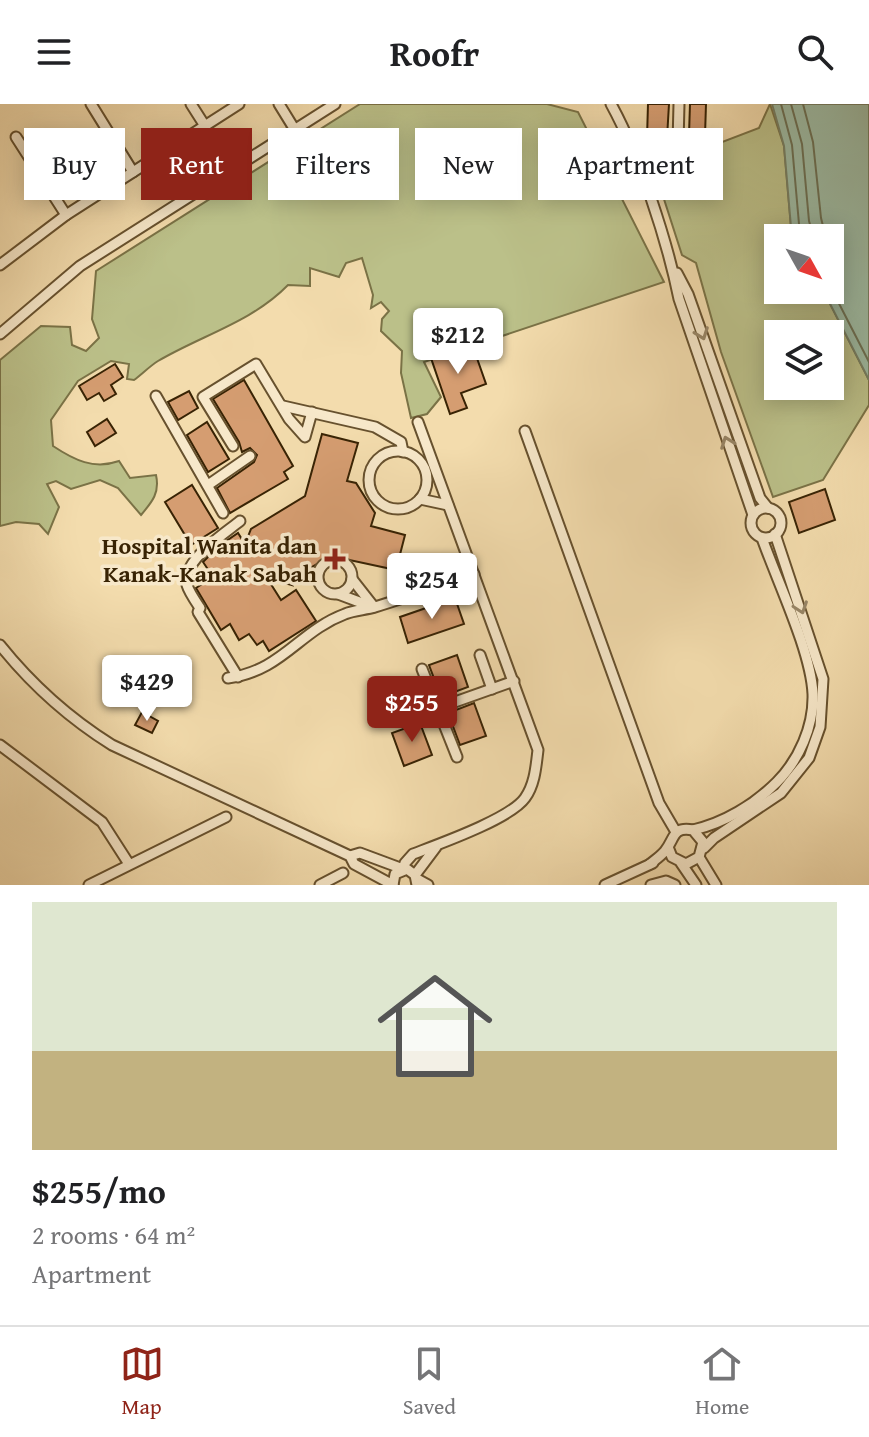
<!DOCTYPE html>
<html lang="en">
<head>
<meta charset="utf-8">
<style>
	:root { --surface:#fff; --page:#f2f2f2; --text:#202124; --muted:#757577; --line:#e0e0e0; --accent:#8f2418 }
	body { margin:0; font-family:"Gentium Book Plus",serif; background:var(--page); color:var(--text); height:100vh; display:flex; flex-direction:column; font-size:30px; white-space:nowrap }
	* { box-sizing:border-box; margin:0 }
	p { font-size:26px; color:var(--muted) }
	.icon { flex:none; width:44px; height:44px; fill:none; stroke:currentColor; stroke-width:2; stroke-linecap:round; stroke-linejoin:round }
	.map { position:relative; height:781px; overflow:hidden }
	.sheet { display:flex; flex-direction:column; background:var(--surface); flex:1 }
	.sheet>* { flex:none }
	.guide { position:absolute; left:24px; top:24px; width:822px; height:72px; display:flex; gap:16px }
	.needle { width:52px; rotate:130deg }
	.buttons { position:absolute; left:764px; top:120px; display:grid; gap:16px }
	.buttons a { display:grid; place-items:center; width:80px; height:80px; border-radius:0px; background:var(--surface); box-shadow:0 4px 20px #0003; font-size:40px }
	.price { position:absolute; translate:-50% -68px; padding:0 18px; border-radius:8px; background:#fff; color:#222; font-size:26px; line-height:52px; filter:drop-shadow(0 2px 4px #0008) }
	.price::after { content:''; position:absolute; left:50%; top:48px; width:24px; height:18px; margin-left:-12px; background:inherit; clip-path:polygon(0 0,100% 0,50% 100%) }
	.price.active { background:var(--accent); color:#fff }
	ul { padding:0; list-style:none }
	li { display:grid; align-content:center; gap:16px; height:424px; padding:0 32px }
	li span { display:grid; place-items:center; height:248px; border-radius:0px; color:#555 }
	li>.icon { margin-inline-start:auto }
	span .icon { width:144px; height:144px; fill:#fffc; stroke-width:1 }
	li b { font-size:34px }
	.pill { padding:0 28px; border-radius:0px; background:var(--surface); box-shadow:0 4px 20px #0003; font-size:28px; line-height:72px }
	.pill.active { background:var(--accent); color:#fff }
	header { display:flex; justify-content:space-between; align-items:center; height:104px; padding:0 32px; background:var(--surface); font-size:36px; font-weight:800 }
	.dock { display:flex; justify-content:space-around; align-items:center; height:112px; border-top:2px solid var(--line); background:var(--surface); font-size:22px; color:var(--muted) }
	.dock a { display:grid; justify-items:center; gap:4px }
	.dock .active { color:var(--accent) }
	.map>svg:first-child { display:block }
	.green { fill:#bbc089; stroke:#7a7246; stroke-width:2; fill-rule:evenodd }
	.water { fill:#9cbca6; stroke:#747f65; stroke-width:2 }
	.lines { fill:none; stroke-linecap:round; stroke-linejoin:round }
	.shore { stroke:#6a7055; stroke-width:2 }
	.building { fill:#d59d71; stroke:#382304; stroke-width:2 }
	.minor-casing { stroke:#67512e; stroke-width:13 }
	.minor { stroke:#f7e8ca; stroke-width:9 }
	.oneway { stroke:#988667 }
	.poi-dot { fill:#8f2418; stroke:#f7e8ca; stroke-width:3 }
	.labels { text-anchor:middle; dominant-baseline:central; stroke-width:7; stroke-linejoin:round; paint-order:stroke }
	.poi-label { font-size:24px; font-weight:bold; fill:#382304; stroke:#f7e8ca; text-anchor:end }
</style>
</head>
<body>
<header><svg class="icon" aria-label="menu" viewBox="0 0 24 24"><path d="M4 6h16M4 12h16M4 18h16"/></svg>Roofr<svg class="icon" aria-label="search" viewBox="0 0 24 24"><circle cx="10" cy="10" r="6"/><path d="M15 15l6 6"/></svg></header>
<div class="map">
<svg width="869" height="781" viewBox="0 0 869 781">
	<rect width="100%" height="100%" fill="#f3dcad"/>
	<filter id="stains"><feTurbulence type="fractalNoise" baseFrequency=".0025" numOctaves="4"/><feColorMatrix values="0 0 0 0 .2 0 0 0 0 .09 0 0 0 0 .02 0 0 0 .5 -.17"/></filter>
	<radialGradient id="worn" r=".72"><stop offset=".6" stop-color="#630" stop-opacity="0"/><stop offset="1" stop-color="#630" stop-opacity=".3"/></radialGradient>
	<!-- green -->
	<g class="green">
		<path d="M 360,0 L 547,0 L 578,8 L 664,178 L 424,258 L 441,293 L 427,310 L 411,314 L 401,269 L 402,247 L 381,227 L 382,215 L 389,207 L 381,198 L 371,204 L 373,191 L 362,154 L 346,159 L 339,173 L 310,164 L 310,182 L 288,181 C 252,218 202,231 158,257 C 150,262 142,270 134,276 L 127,275 L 129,260 L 111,257 L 78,277 L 51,316 L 53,342 C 74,356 94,366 119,357 L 130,374 L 156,371 C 160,389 152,398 141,411 L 118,384 L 100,376 L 71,385 L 56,377 L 47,380 L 59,403 L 48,430 L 39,420 L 16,418 L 0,422 L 0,256 L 41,222 L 70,223 L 72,241 L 86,247 L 99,234 L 92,215 L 96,167 Z"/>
		<path d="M 770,0 L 784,42 L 791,123 L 797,134 L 778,134 L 778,186 L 823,186 L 869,276 L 869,301 L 823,376 L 773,393 L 721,248 L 696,159 L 682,151 L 654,64 L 759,24 ZM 778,230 L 830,230 L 830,282 L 778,282 Z"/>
	</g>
	<!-- water -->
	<polygon class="water" points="772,0 869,0 869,276 823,186 830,186 830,134 797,134 791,123 784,42"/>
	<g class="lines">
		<!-- shore -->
		<g class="shore">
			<polyline points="781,0 792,41 799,120 804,134"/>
			<polyline points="791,0 802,40 809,117 814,134"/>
			<polyline points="803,0 813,38 821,114 826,134"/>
			<polyline points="830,182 869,258"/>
		</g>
	</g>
	<!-- building -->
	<g class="building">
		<polygon points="648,0 669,0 667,34 647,34"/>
		<polygon points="690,0 706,0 705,32 689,31"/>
		<polygon points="472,240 486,280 461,289 467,304 450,310 431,254"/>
		<polygon points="115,260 123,273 111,281 116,290 104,297 99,289 87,296 79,282"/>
		<polygon points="244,276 293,362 284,368 288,375 230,409 217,384 254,358 257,351 250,344 242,348 239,338 213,295"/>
		<polygon points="189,287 198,304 178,316 168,298"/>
		<polygon points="107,315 116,329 95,342 87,328"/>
		<polygon points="207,318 229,355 208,368 187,331"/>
		<polygon points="322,330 358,339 347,377 356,379 375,409 371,422 405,431 396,466 331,452 289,476 292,481 267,474 281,496 296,486 316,517 269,547 263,537 257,541 249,530 239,536 230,520 221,526 196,484 213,473 203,458 219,442 238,429 245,440 251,425 305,392"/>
		<polygon points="192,381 218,424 191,441 165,398"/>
		<polygon points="825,385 835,416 799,429 789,398"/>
		<polygon points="455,494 464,520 408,539 400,513"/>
		<polygon points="457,551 468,583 441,593 429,561"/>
		<polygon points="474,599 486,632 460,641 448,609"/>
		<polygon points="142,608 158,617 152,629 135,621"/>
		<polygon points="420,619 432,651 404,662 392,629"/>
	</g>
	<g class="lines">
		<!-- minor casing -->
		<g class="minor-casing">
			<g id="minor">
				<polyline points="91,0 133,68"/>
				<polyline points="191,0 205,22"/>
				<polyline points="279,0 295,26"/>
				<path d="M 611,0 C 640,53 667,136 679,195 L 753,411"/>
				<polyline points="16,33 66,111"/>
				<polyline points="678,40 679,0"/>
				<polyline points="0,161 66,111 239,0"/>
				<polyline points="677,169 688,190 760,394 768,404"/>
				<polyline points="0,230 80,162 335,0"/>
				<polyline points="156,292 223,409"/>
				<polyline points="283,302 375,323 401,338 403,348"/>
				<polyline points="525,327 659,699 676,728"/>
				<polyline points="233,342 203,293 256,260 289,315 305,333 312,308"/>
				<circle cx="398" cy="376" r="29"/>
				<polyline points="208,381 250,352"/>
				<polyline points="420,395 448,401"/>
				<circle cx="766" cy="419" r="15"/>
				<circle cx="335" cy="473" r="17"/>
				<polyline points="352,475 374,503"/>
				<polyline points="338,490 370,502"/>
				<path d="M 0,541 C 32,581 69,614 112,641 L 350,752 L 354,760 L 393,781"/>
				<polyline points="480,551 492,585"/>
				<polyline points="422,565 457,653"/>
				<path d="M 238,573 L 198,508 L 200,504 C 196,498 189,488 187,481 C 181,457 224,430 240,417"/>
				<path d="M 228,574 C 282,567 299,527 345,510 C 354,506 365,506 375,503 C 408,493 441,481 474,470"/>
				<polyline points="438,604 514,577"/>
				<polyline points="0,641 102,718 129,760"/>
				<path d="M 693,726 C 724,719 754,701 777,678 C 799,656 814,622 813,590 C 811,547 777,477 762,434"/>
				<polyline points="704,744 714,734 781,689 809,654 820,623 823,575 775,430"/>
				<path d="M 350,752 L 360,749 L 403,765 L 405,759 L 413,750 C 439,740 510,715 525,694 C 535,680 536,662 538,646 L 418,318"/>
				<polyline points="699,753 716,781"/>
				<polyline points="681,759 696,781"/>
				<path d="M 650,760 C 655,756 661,752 665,747 C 675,735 672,722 693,726 L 703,738 L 699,753 L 686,760 L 672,753 L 668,743"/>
				<polyline points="415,771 436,743"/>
				<polyline points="417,775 428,781"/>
				<polyline points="89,781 226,713"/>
				<polyline points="320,781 343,769"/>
				<polyline points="393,781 395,770 407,765 415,771 417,781"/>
				<polyline points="605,781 653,759"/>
				<polyline points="651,781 666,777 675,781"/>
			</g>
		</g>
		<!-- minor -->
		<use href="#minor" class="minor"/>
	</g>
	<!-- one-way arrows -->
	<defs><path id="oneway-chevron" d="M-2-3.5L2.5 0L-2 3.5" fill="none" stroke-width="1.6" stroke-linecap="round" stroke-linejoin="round" transform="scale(2)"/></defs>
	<g class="oneway">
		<use href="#oneway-chevron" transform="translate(702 230) rotate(70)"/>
		<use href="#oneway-chevron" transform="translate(727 338) rotate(-110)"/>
		<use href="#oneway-chevron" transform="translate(801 504) rotate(71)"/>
	</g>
	<!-- markers -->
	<path class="poi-dot" d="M331 443h8v8h8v8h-8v8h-8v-8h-8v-8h8z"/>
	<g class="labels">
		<!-- poi labels -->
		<g class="poi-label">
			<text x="317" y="441">Hospital Wanita dan<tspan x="317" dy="28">Kanak-Kanak Sabah</tspan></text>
		</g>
	</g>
	<rect width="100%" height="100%" filter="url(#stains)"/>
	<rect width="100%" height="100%" fill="url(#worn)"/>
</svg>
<div class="buttons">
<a><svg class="needle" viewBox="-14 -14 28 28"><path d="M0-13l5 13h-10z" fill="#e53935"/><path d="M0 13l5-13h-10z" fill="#757577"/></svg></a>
<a><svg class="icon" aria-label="layers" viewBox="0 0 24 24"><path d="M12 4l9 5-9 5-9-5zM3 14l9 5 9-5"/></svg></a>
</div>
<b class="price" style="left:458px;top:272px">$212</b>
<b class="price" style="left:432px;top:517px">$254</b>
<b class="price" style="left:147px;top:619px">$429</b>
<b class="price active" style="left:412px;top:640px">$255</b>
<div class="guide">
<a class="pill">Buy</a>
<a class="pill active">Rent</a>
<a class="pill">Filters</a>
<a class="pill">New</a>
<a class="pill">Apartment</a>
</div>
</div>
<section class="sheet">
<ul>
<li><span style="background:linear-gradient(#dfe7d0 60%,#c2b280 0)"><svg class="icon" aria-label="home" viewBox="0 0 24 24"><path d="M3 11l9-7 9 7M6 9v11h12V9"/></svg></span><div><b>$255/mo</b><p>2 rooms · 64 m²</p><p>Apartment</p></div></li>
</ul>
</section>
<nav class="dock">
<a class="active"><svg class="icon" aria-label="map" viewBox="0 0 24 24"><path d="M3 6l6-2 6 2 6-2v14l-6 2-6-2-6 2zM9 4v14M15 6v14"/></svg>Map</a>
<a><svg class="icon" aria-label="saved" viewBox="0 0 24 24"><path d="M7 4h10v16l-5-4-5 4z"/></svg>Saved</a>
<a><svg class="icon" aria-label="home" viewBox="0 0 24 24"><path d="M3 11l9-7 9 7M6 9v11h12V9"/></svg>Home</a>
</nav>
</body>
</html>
